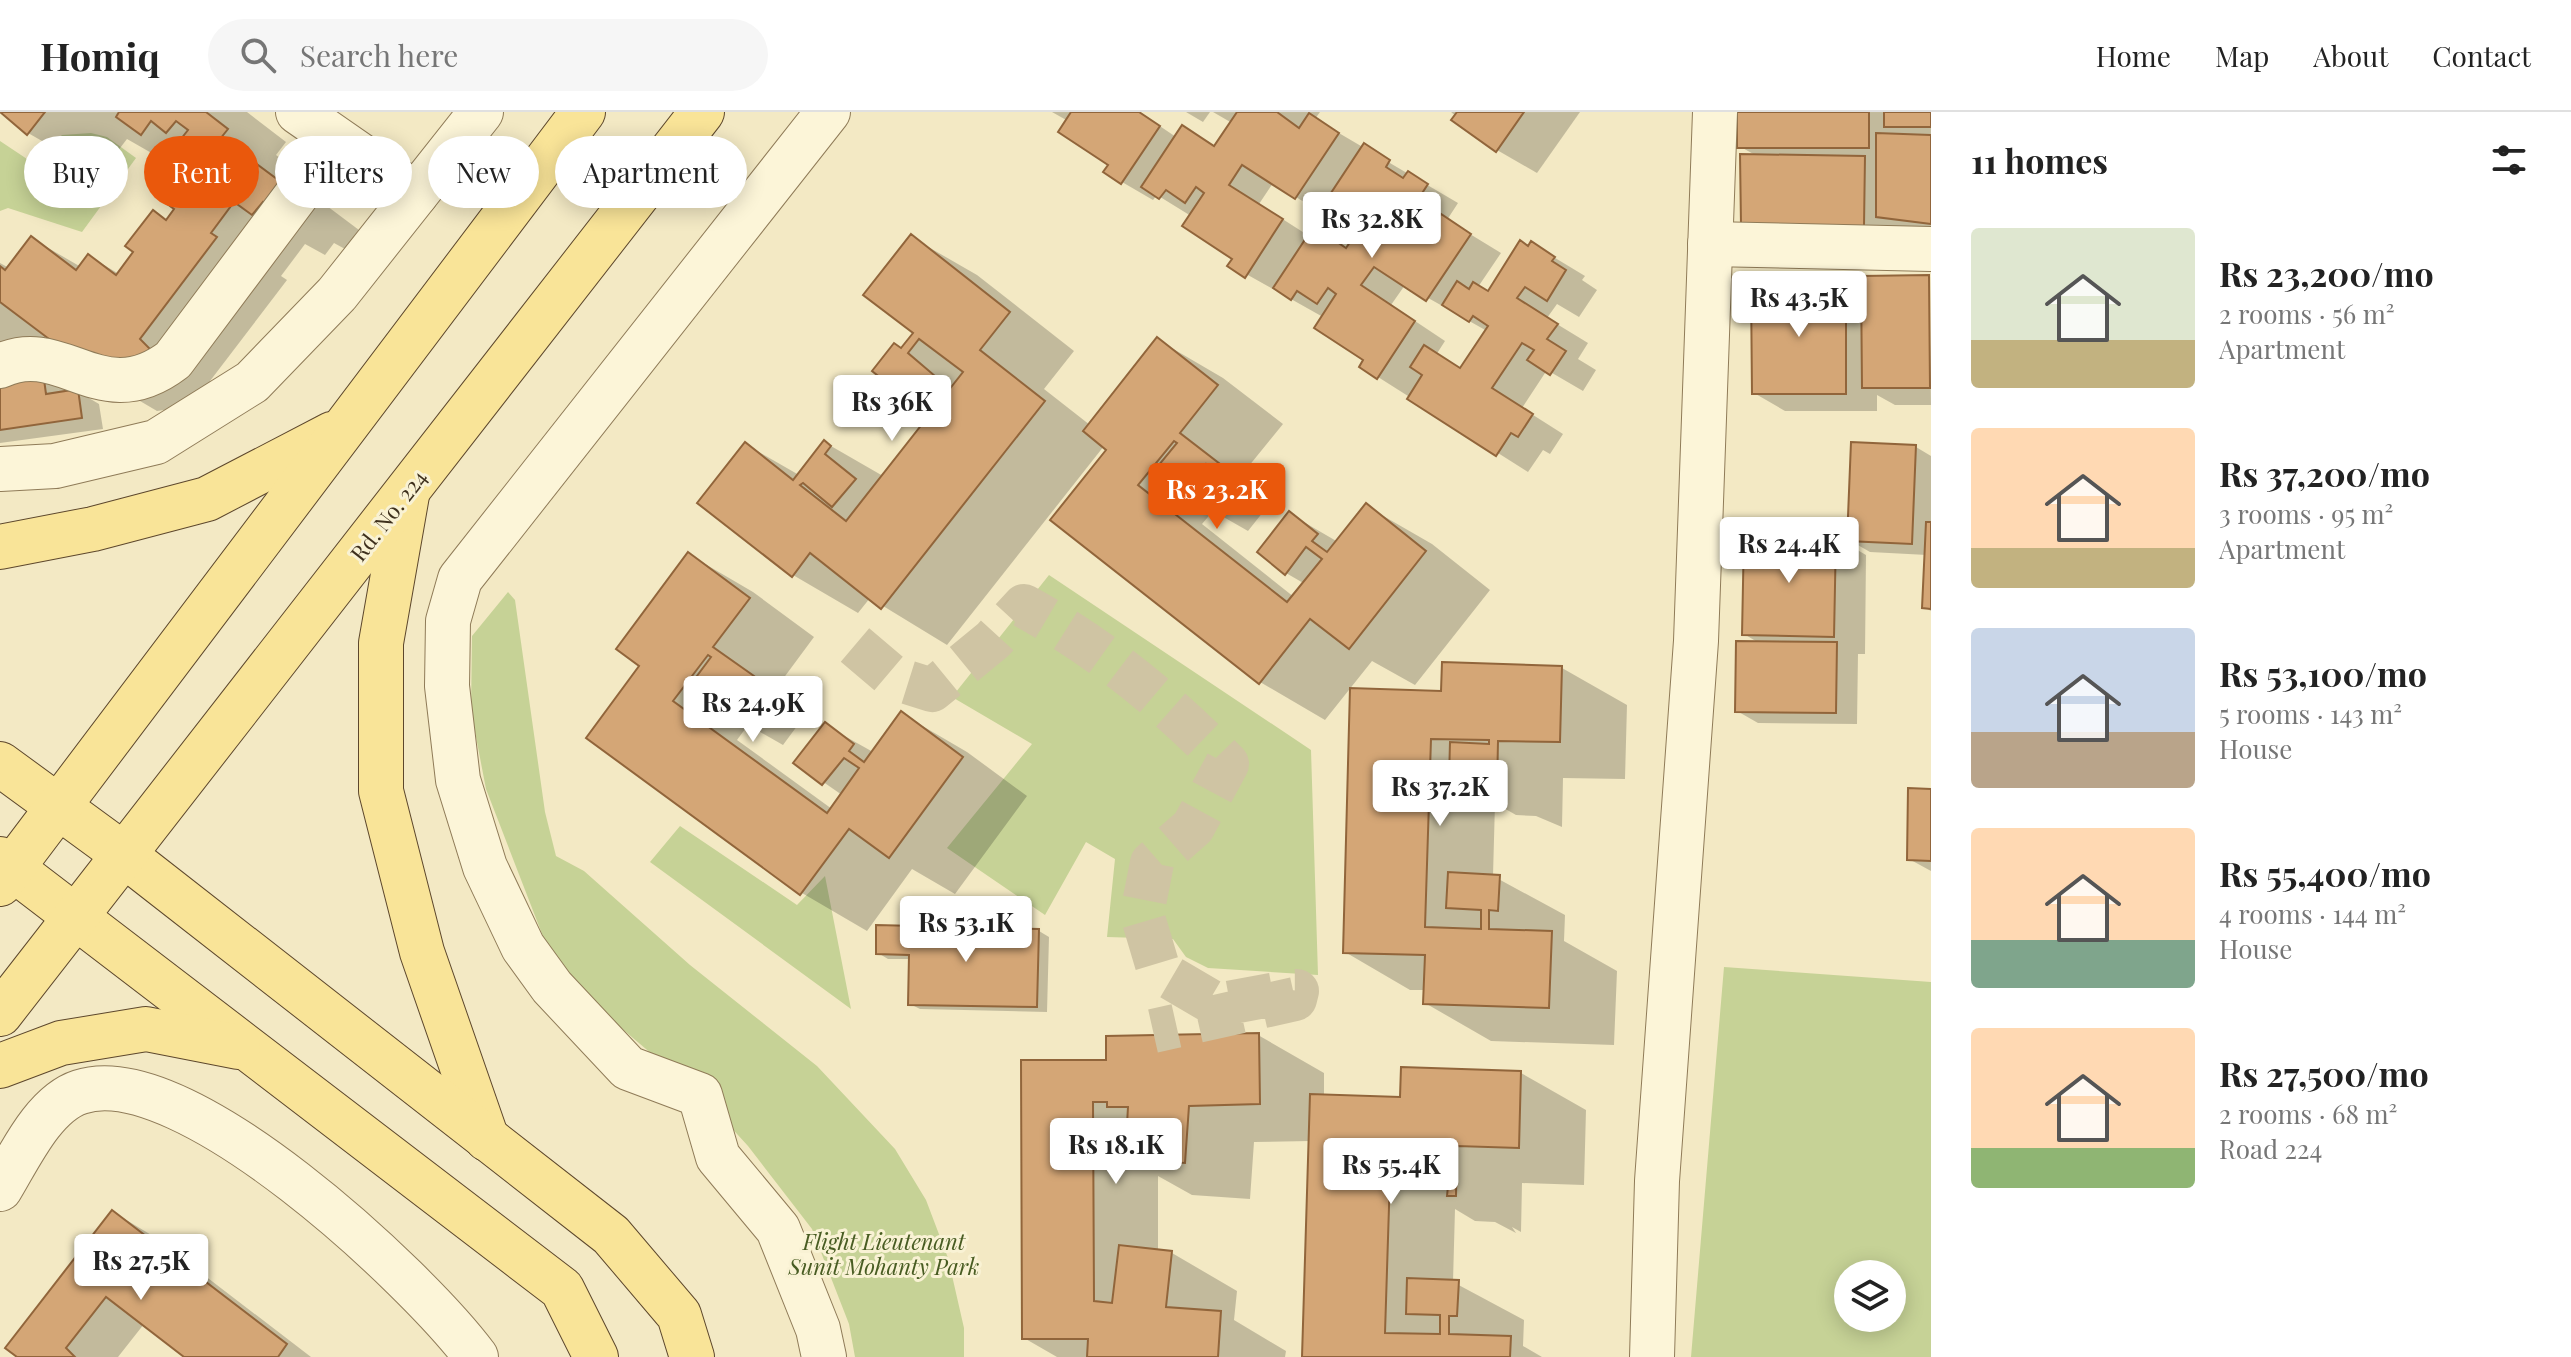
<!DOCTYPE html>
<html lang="en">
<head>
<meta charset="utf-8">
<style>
	:root { --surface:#fff; --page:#f6f6f6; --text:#222; --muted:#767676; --line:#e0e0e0; --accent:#ea580c }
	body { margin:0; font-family:"Playfair Display",serif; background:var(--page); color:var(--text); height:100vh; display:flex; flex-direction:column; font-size:30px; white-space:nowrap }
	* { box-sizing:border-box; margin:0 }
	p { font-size:26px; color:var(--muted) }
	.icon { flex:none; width:44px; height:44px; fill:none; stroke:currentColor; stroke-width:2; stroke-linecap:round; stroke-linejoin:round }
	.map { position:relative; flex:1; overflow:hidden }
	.drawer { display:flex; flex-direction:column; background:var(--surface); width:640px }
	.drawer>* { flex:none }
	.guide { position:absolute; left:24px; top:24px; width:760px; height:72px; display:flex; gap:16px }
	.tools { position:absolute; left:1834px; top:1148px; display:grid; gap:16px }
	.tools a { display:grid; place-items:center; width:72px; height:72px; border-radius:50%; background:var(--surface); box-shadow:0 4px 20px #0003; font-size:40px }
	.price { position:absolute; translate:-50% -68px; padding:0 18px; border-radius:8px; background:#fff; color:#222; font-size:26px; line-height:52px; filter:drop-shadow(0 2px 4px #0008) }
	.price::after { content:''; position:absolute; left:50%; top:48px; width:24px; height:18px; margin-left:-12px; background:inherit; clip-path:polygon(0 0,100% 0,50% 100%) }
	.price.selected { background:var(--accent); color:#fff }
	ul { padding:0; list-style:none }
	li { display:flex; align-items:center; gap:24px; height:200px; padding:0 40px }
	li span { display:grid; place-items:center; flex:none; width:224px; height:160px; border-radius:8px; color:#555 }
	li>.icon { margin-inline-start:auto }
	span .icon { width:96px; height:96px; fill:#fffc; stroke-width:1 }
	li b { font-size:34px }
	h2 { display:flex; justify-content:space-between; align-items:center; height:96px; padding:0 40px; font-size:34px }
	.pill { padding:0 28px; border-radius:36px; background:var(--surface); box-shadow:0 4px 20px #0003; font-size:28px; line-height:72px }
	.pill.selected { background:var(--accent); color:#fff }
	header { display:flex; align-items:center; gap:48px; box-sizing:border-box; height:112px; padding:0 40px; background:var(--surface); border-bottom:2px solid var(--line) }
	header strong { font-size:38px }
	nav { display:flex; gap:44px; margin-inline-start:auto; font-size:28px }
	.search { width:560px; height:72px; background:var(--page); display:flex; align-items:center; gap:20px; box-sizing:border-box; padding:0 28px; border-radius:44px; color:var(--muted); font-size:30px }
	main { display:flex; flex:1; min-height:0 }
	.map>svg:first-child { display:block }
	.green { fill:#c6d296; fill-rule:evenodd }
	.shadow { fill:#0003; fill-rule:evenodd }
	.building { fill:#d4a676; stroke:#91653b; stroke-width:2 }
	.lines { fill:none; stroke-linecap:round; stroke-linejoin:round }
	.minor-tunnel { stroke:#cfc4a3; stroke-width:44; stroke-dasharray:44 22; stroke-linecap:butt }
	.minor-casing { stroke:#8f7b58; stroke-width:46 }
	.major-casing { stroke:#5d472c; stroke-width:46 }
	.minor { stroke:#fcf5d8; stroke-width:44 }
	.major { stroke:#f9e498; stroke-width:44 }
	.labels { text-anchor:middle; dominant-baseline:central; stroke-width:6; stroke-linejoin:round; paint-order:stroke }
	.street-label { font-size:22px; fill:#3e301d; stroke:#f9f2d4 }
	.park-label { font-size:22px; font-style:italic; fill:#485c22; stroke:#f9f2d4 }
</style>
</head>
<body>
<header>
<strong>Homiq</strong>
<div class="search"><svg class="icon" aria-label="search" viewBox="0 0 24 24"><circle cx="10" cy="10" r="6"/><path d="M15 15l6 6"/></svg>Search here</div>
<nav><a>Home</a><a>Map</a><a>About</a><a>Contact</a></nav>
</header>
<main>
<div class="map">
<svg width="1931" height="1245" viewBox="0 0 1931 1245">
	<rect width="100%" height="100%" fill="#f3e9c4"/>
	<!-- green -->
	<g class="green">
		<polygon points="91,21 107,25 136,46 82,120 8,96 0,99 0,29 33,51 62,23"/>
		<polygon points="1049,463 1311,638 1318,863 1208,856 1186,845 1173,827 1107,825 1115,747 1086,730 1045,803 947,736 1032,632 952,585"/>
		<polygon points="508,480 515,488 545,700 556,744 584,759 690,853 817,954 895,1037 926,1088 948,1146 964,1216 964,1245 855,1245 849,1212 812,1117 748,1034 705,987 594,893 569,866 544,827 486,677 471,599 472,524"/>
		<polygon points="680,714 797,793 825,764 851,897 650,750"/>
		<path d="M 1724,855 L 1931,870 L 1931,1245 L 1691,1245 ZM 1848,1162 L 1892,1162 L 1892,1206 L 1848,1206 Z"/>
	</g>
	<!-- shadow -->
	<g class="shadow">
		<polygon points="0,0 247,0 286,30 276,43 298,59 307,79 359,118 345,137 334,131 325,143 305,132 281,164 287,168 210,269 220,279 187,295 157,299 55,239 60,233 47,223 36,237 0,255 0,151 9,156 31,126 81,155 89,144 119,162 177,97 180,71 174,40 162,33 155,43 127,27 100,62 28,21"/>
		<path d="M 1052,0 L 1139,0 L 1176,25 L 1182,15 L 1216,35 L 1232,11 L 1213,0 L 1320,0 L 1315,7 L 1458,91 L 1447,108 L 1501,141 L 1478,175 L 1488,181 L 1532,132 L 1585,164 L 1582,168 L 1597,178 L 1579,205 L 1557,192 L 1547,206 L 1588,231 L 1578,247 L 1596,258 L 1583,279 L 1547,258 L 1522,296 L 1563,322 L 1550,342 L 1543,338 L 1528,360 L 1378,265 L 1366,248 L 1323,205 L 1230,153 L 1234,147 L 1191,104 L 1157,83 L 1153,88 L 1122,70 L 1111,52 L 1068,9 ZM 1273,71 L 1327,104 L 1334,94 L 1364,113 L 1348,137 L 1314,117 L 1309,124 L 1259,92 ZM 1405,173 L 1487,219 L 1462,258 L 1436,243 L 1445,229 L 1391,193 Z"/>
		<polygon points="1186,0 1210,0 1203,10"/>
		<polygon points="1451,0 1580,0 1537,61 1497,38"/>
		<polygon points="1739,0 1931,0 1931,120 1775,130 1757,44 1739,34"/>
		<polygon points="911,125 977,163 1074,239 1044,277 1090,313 1158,228 1223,266 1283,312 1244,360 1284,391 1281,395 1271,390 1248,419 1213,399 1202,412 1294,485 1305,472 1286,461 1290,402 1338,430 1366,394 1432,432 1490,478 1415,573 1372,549 1325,608 1260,570 1104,334 947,533 870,486 858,501 793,463 745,332 799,363 824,330 883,364 933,301 913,290 903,238 915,221"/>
		<polygon points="1929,165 1931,293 1895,293 1877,283 1877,299 1785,299 1754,281 1845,174 1863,185"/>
		<polygon points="43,262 64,275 65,281 77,279 99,292 103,317 0,331 0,289"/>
		<polygon points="1916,335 1931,344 1931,499 1924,495 1927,443 1870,440 1849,428"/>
		<polygon points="1835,425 1866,443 1865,542 1858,542 1857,612 1758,611 1737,599 1759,531 1744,522"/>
		<polygon points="688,442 753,480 814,525 777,575 818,604 816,608 806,602 783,633 748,613 737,628 832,697 842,683 796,651 825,613 873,640 902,602 967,640 1027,684 955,782 912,757 867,819 802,781 589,626 642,554"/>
		<polygon points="1562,556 1627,593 1625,667 1563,666 1562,715 1536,704 1516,703 1495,691 1493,764 1565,803 1564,829 1617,859 1614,933 1491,929 1425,891 1426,878 1410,878 1345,840 1443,581"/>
		<polygon points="1931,679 1931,759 1909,747"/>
		<polygon points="1039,819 1049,825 1047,900 920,897 910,892 911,847 888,847 878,841"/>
		<polygon points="1258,923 1324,961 1324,985 1402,987 1521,961 1586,998 1584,1073 1522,1071 1521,1120 1512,1115 1516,1121 1495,1110 1475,1109 1455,1097 1453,1170 1524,1208 1523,1234 1542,1245 1304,1245 1310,1029 1254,1030 1250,1087 1192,1083 1158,1064 1158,1139 1172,1141 1237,1179 1234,1208 1286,1239 1285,1245 1057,1245 1024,1226 1023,950 1108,950"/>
		<polygon points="113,1100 153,1124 311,1245 188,1245 144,1212 118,1245 20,1245"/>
	</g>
	<!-- building -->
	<g class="building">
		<polygon points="0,0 45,0 27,23"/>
		<polygon points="119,0 206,0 228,17 208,42 222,53 235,36 289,76 272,97 263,90 252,103 234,90 211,121 217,125 140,227 150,237 130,264 57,233 0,190 0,154 5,158 31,124 76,158 88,142 116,163 133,140 125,134 153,98 166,108 174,97 163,89 177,71 158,56 188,18 176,9 166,21 151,9 141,23 116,5"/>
		<polygon points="1071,0 1139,0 1160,14 1121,72 1103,60 1108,53 1058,20"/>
		<polygon points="1237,0 1277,0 1299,16 1309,1 1339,21 1295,87 1242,53 1229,73 1283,107 1245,166 1227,154 1232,147 1182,114 1204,81 1196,75 1185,91 1166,78 1159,87 1141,75 1182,13 1214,34"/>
		<polygon points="1457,0 1524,0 1496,40 1451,8"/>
		<rect x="1737" y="0" width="132" height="36"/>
		<rect x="1884" y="0" width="47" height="15"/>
		<polygon points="1876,21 1931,23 1931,112 1876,105"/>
		<polygon points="1364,31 1390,48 1386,55 1403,66 1408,59 1428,72 1408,103 1431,118 1441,102 1471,122 1426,189 1374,155 1361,173 1415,209 1377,267 1359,255 1363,248 1314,216 1336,182 1328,176 1317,192 1297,179 1291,188 1273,176 1314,114 1346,136 1375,92 1367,87 1352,108 1325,90"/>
		<polygon points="1740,42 1865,44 1864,114 1741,113"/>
		<polygon points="911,122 1010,200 980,238 1045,289 881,497 810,441 792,465 697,391 745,330 793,368 824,328 831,334 825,342 856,367 832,395 803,371 800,373 846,409 963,260 919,227 908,241 935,264 912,291 872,259 894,231 901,236 913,221 863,183"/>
		<polygon points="1520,128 1528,134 1531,129 1555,145 1552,149 1566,158 1547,189 1525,175 1517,186 1558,212 1547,227 1566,239 1550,263 1527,248 1534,238 1522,231 1492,276 1533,302 1518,325 1511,321 1496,344 1407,287 1422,263 1410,255 1424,233 1460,256 1488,214 1473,204 1469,210 1442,193 1457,169 1469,177 1473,170 1488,179"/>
		<polygon points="1929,163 1930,276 1862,276 1861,164"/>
		<polygon points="1846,172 1846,282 1752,282 1751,173"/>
		<polygon points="1157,225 1218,273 1180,321 1220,352 1214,359 1206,352 1181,383 1153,360 1177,331 1174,329 1138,373 1287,490 1322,447 1306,435 1285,463 1257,440 1289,399 1318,422 1312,429 1327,440 1366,391 1426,439 1349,537 1310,507 1259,572 1050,408 1106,338 1083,319"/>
		<polygon points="43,260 46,282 78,277 82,306 0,318 0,267"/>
		<polygon points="1851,330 1916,333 1912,432 1847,429"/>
		<polygon points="1926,410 1931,410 1931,497 1922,496"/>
		<polygon points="1744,421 1836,423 1834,525 1742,523"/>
		<polygon points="688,440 750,486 713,535 754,564 749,572 740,566 717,597 688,576 711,545 708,543 673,589 827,701 859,656 844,646 822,673 793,651 825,610 854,632 849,639 864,650 901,599 963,645 889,746 849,717 800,783 586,626 639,554 616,537"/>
		<polygon points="1736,529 1837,530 1836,601 1735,600"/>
		<polygon points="1442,550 1562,554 1560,630 1498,629 1497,679 1488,679 1488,668 1449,667 1450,630 1489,632 1489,628 1431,627 1425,815 1481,817 1481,798 1446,796 1448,760 1500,763 1498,799 1489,798 1489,817 1552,819 1549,896 1423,892 1425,843 1343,841 1350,576 1441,579"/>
		<polygon points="1908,676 1931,677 1931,749 1907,748"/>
		<polygon points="876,813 1039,817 1037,895 908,893 909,843 876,842"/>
		<polygon points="1259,921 1260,992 1189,994 1185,1051 1125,1047 1128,995 1107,995 1107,990 1093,990 1094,1189 1112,1191 1119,1133 1172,1139 1166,1195 1221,1199 1218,1245 1087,1245 1088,1227 1022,1227 1021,948 1106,948 1106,924"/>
		<polygon points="1401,955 1521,959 1519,1036 1457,1034 1456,1084 1447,1084 1448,1074 1408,1072 1410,1036 1448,1037 1448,1034 1391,1032 1385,1221 1440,1222 1440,1203 1406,1202 1407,1166 1459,1168 1457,1204 1449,1204 1449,1222 1511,1224 1510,1245 1302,1245 1310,982 1400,985"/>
		<polygon points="112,1098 287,1232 278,1245 184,1245 106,1185 66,1236 75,1245 17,1245 5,1236"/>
	</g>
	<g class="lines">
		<!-- minor-tunnel -->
		<path class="minor-tunnel" d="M 855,533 L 894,566 L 932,578 L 993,528 L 1024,494 C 1101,536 1166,589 1227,652 L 1193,715 L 1152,751 L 1142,802 L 1159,859 L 1217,893 L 1292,879 L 1297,879 L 1295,887 L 1153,919"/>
		<!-- minor casing -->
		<g class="minor-casing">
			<g id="minor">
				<polyline points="298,0 416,82"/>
				<polyline points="1710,132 1931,137"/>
				<path d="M 0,254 C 63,224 101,303 173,248 L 337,29"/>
				<polyline points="0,357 55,354 156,330 252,270 337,182 481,0"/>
				<path d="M 0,1077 C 19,1046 43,992 80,980 C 183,945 418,1167 476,1245"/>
				<polyline points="824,1245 818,1217 778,1117 718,1045 700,983 628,956 552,875 523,835 485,755 458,668 447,574 448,509 460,467 828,0"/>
				<polyline points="1652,1245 1657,1069 1696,529 1715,0"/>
			</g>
		</g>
		<!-- major casing -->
		<g class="major-casing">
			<g id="major">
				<polyline points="407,383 381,531 381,679 422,840 487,1027"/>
				<polyline points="0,435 93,417 207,387 332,322"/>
				<polyline points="0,652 123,742 611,1123 679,1203 692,1245"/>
				<polyline points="0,747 562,1177 596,1245"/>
				<polyline points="0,772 583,0"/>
				<polyline points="0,902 702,0"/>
				<polyline points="0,954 61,931 146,917 238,935"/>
			</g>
		</g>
		<!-- minor -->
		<use href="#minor" class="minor"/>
		<!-- major -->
		<use href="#major" class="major"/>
	</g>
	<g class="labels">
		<!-- street labels -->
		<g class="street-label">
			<text transform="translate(388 403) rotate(-52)">Rd. No. 224</text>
		</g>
		<!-- park labels -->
		<g class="park-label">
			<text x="884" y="1129">Flight Lieutenant<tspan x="884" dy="25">Sunit Mohanty Park</tspan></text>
		</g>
	</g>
</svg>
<div class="tools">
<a><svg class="icon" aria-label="layers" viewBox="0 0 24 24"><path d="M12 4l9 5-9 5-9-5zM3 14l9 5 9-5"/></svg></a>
</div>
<b class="price" style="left:1372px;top:148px">Rs 32.8K</b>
<b class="price" style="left:1799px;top:227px">Rs 43.5K</b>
<b class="price" style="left:892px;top:331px">Rs 36K</b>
<b class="price selected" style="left:1217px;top:419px">Rs 23.2K</b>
<b class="price" style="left:1789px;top:473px">Rs 24.4K</b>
<b class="price" style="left:753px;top:632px">Rs 24.9K</b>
<b class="price" style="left:1440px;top:716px">Rs 37.2K</b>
<b class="price" style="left:966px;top:852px">Rs 53.1K</b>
<b class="price" style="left:1116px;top:1074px">Rs 18.1K</b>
<b class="price" style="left:1391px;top:1094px">Rs 55.4K</b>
<b class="price" style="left:141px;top:1190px">Rs 27.5K</b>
<div class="guide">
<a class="pill">Buy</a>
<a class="pill selected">Rent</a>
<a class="pill">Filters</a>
<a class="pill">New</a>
<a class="pill">Apartment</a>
</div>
</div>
<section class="drawer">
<h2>11 homes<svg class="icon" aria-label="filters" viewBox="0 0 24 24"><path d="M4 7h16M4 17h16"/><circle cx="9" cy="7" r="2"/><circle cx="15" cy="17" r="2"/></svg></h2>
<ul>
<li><span style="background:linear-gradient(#dfe7d0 70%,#c2b280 0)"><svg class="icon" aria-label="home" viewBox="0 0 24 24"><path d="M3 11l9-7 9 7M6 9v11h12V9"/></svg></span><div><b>Rs 23,200/mo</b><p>2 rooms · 56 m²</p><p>Apartment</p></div></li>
<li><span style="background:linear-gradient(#ffd9b3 75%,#c2b280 0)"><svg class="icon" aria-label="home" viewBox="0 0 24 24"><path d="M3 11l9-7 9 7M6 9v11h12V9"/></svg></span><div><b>Rs 37,200/mo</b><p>3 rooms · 95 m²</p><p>Apartment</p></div></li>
<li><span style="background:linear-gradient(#c9d6e8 65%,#b9a48a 0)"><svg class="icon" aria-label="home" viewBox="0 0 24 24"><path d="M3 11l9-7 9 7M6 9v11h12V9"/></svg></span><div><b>Rs 53,100/mo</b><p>5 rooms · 143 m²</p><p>House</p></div></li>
<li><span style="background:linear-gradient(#ffd9b3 70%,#7fa58c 0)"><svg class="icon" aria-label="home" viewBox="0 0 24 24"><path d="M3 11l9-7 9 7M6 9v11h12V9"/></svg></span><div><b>Rs 55,400/mo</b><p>4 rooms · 144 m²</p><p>House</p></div></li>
<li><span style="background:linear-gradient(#ffd9b3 75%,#8fb573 0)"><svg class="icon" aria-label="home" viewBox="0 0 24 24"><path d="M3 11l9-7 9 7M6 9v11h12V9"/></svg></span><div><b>Rs 27,500/mo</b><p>2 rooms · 68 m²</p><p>Road 224</p></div></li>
</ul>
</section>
</main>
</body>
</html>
